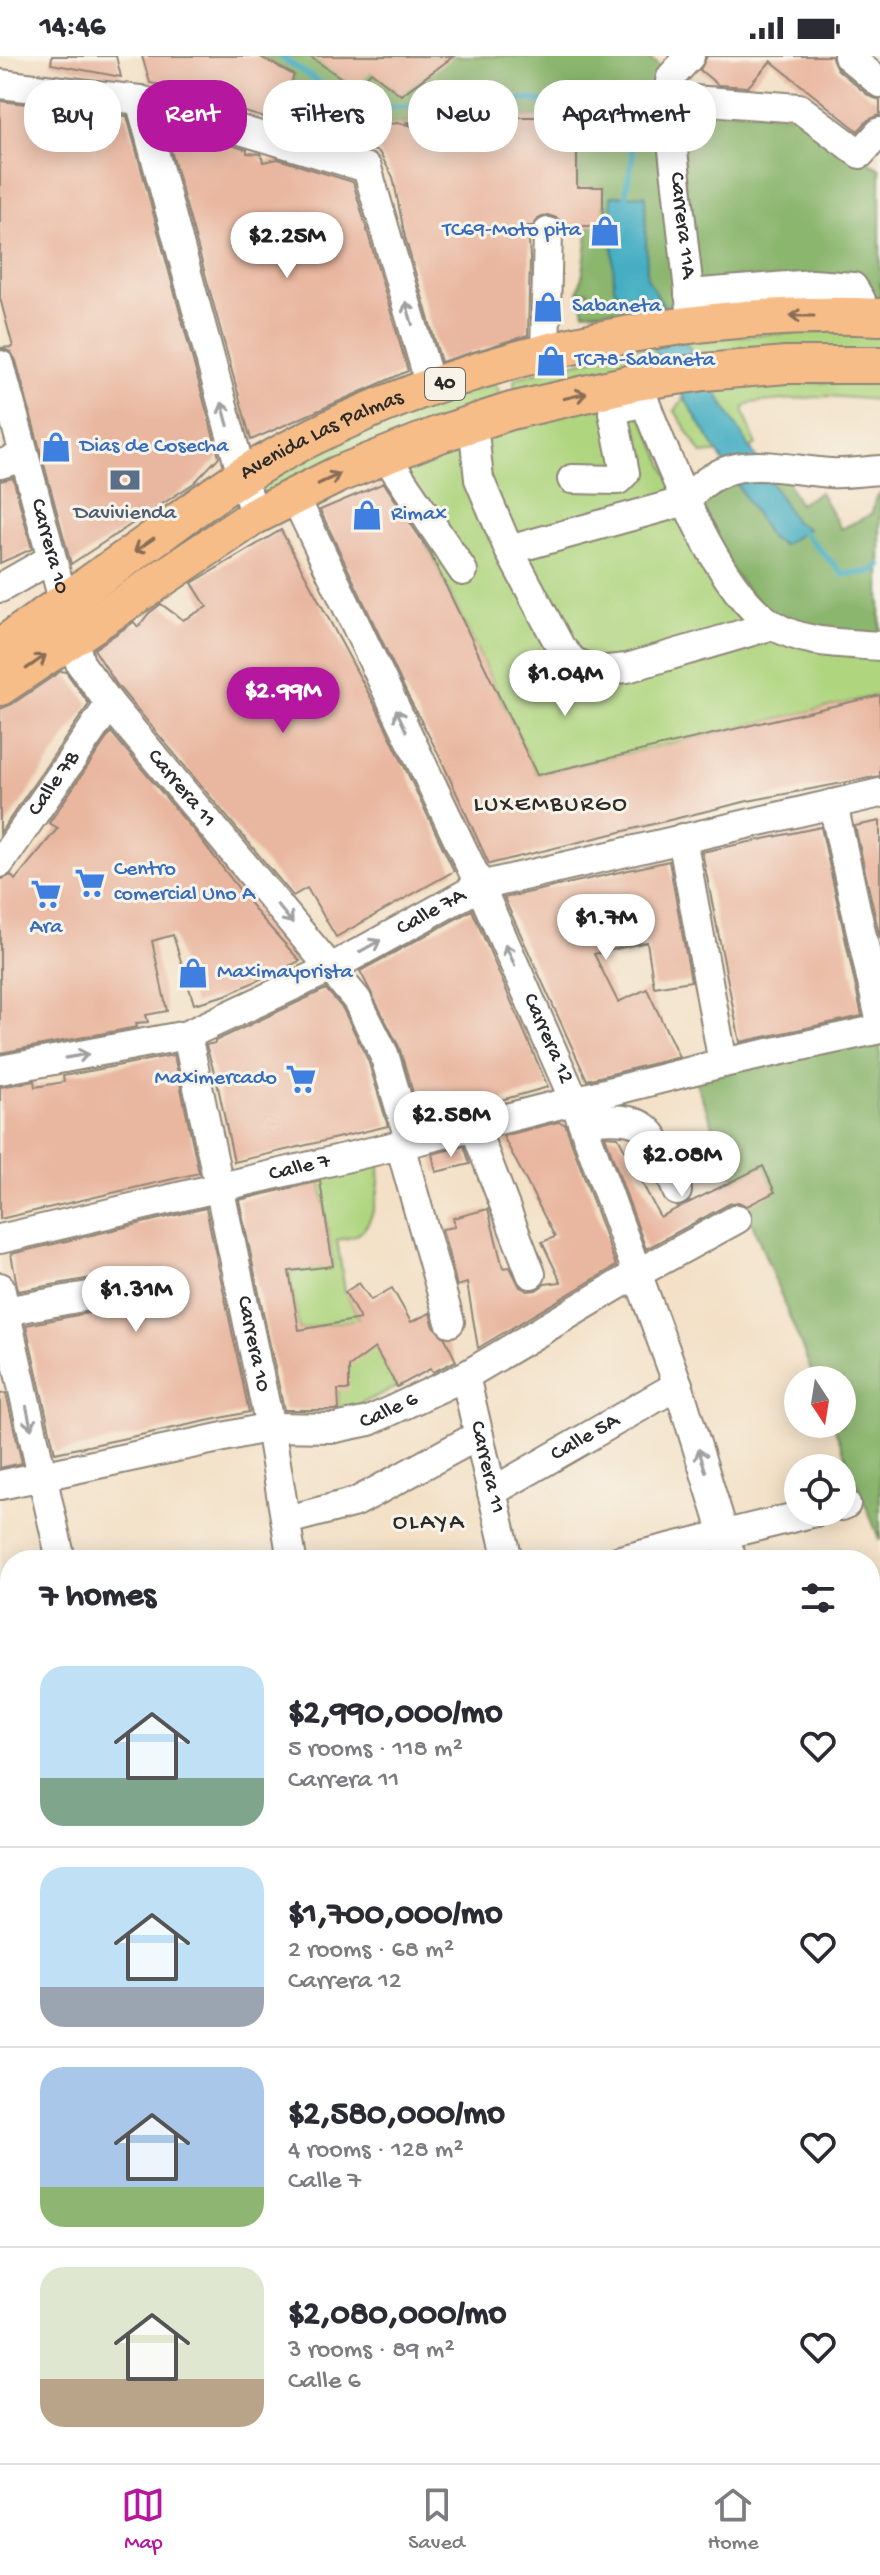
<!DOCTYPE html>
<html lang="en">
<head>
<meta charset="utf-8">
<style>
	:root { --surface:#fff; --page:#f7f7f7; --text:#2b2b33; --muted:#7c7c81; --line:#e1e1e2; --accent:#b5179e }
	body { margin:0; font-family:"Gochi Hand",sans-serif; background:var(--page); color:var(--text); height:100vh; display:flex; flex-direction:column; font-size:30px; white-space:nowrap }
	* { box-sizing:border-box; margin:0 }
	p { font-size:26px; color:var(--muted) }
	.icon { flex:none; width:44px; height:44px; fill:none; stroke:currentColor; stroke-width:2; stroke-linecap:round; stroke-linejoin:round }
	.map { position:relative; flex:1; overflow:hidden }
	.drawer { position:absolute; left:0px; top:1494px; width:880px; height:914px; display:flex; flex-direction:column; background:var(--surface); border-radius:32px 32px 0 0; box-shadow:0 4px 20px #0003 }
	.drawer>* { flex:none }
	.top-card { position:absolute; left:24px; top:24px; width:832px; height:72px; display:flex; gap:16px }
	.needle { width:52px; rotate:168deg }
	.controls { position:absolute; left:784px; top:1310px; display:grid; gap:16px }
	.controls a { display:grid; place-items:center; width:72px; height:72px; border-radius:50%; background:var(--surface); box-shadow:0 4px 20px #0003; font-size:40px }
	.price { position:absolute; translate:-50% -68px; padding:0 18px; border-radius:28px; background:#fff; color:#222; font-size:26px; line-height:52px; filter:drop-shadow(0 2px 4px #0008) }
	.price::after { content:''; position:absolute; left:50%; top:48px; width:24px; height:18px; margin-left:-12px; background:inherit; clip-path:polygon(0 0,100% 0,50% 100%) }
	.price.selected { background:var(--accent); color:#fff }
	ul { padding:0; list-style:none }
	li { display:flex; align-items:center; gap:24px; height:200px; padding:0 40px }
	li+li { border-top:2px solid var(--line) }
	li span { display:grid; place-items:center; flex:none; width:224px; height:160px; border-radius:24px; color:#555 }
	li>.icon { margin-inline-start:auto }
	span .icon { width:96px; height:96px; fill:#fffc; stroke-width:1 }
	li b { font-size:34px }
	h2 { display:flex; justify-content:space-between; align-items:center; height:96px; padding:0 40px; font-size:34px }
	.chip { padding:0 28px; border-radius:32px; background:var(--surface); box-shadow:0 4px 20px #0003; font-size:28px; line-height:72px }
	.chip.selected { background:var(--accent); color:#fff }
	.status { display:flex; justify-content:space-between; align-items:center; height:56px; padding:0 40px; background:var(--surface); direction:ltr }
	.status svg { height:22px; fill:currentColor }
	.menu { display:flex; justify-content:space-around; align-items:center; height:112px; border-top:2px solid var(--line); background:var(--surface); font-size:22px; color:var(--muted) }
	.menu a { display:grid; justify-items:center; gap:4px }
	.menu .selected { color:var(--accent) }
	.map>svg:first-child { display:block }
	.built { fill:#f6d2c4 }
	.green { fill:#afd57f; stroke:#6d8055; stroke-width:2 }
	.forest { fill:#8bb66e; stroke:#5b704c; stroke-width:2 }
	.water { fill:#44aec3; stroke:#386c77; stroke-width:2 }
	.lines { fill:none; stroke-linecap:round; stroke-linejoin:round }
	.stream { stroke:#44aec3; stroke-width:6 }
	.building { fill:#e9b69f }
	.minor-casing { stroke:#8f8678; stroke-width:32 }
	.major-casing { stroke:#8f8678; stroke-width:40 }
	.minor { stroke:#fff; stroke-width:28 }
	.major { stroke:#f7bd88; stroke-width:36 }
	.oneway { stroke:#a0a0a0 }
	.oneway2 { stroke:#876d55 }
	.labels { text-anchor:middle; dominant-baseline:central; stroke-width:6; stroke-linejoin:round; paint-order:stroke }
	.shield { fill:#f7f3e8; stroke:#686764; stroke-width:2 }
	.shield-label { font-size:20px; font-weight:bold; fill:#2b2b2b }
	.street-label { font-size:22px; fill:#2b2b2b; stroke:#f7f3e8 }
	.shop-label { font-size:22px; fill:#366cbe; stroke:#f7f3e8; text-anchor:start }
	.service-label { font-size:22px; fill:#4e5e75; stroke:#f7f3e8 }
	.neighbourhood-label { font-size:24px; letter-spacing:2px; fill:#2b2b2b; stroke:#f7f3e8 }
</style>
</head>
<body>
<div class="status"><b>14:46</b><svg viewBox="0 0 49 12"><path d="M0 12V9h3v3zM5 12V6h3v6zM10 12V3h3v9zM15 12V0h3v12zM26 1h20v11H26zM47 4h2v5h-2z"/></svg></div>
<div class="map">
<svg width="880" height="2407" viewBox="0 0 880 2407">
	<rect width="100%" height="100%" fill="#f7f3e8"/>
	<filter id="ink" filterUnits="userSpaceOnUse"><feTurbulence type="fractalNoise" baseFrequency=".0125" numOctaves="2"/><feDisplacementMap in="SourceGraphic" scale="16" xChannelSelector="R" yChannelSelector="G"/><feConvolveMatrix kernelMatrix="1 2 1 2 8 2 1 2 1" color-interpolation-filters="sRGB"/></filter>
	<filter id="wash" filterUnits="userSpaceOnUse"><feTurbulence type="fractalNoise" baseFrequency=".006" numOctaves="4" result="noise"/><feDisplacementMap in="SourceGraphic" scale="32" xChannelSelector="R" yChannelSelector="G"/><feGaussianBlur stdDeviation="1.8" result="paint"/><feColorMatrix in="noise" values="0 0 0 0 0 0 0 0 0 0 0 0 0 0 0 0 0 1.4 0 .05"/><feComposite in="paint" operator="in"/></filter>
	<g filter="url(#wash)">
		<rect width="100%" height="100%" fill="#f3e0c6"/>
		<!-- built -->
		<polygon class="built" points="10,2161 10,2263 0,2219 0,2164"/>
		<!-- green -->
		<g class="green">
			<polygon points="880,272 880,298 697,305 684,283"/>
			<polygon points="651,288 664,309 518,335 514,329 515,322"/>
			<polygon points="880,326 878,344 828,340 750,347 744,352 744,356 756,389 743,394 702,398 675,355 684,341 722,327"/>
			<polygon points="494,327 499,335 499,340 265,440 256,429 340,383"/>
			<polygon points="634,339 682,452 880,598 880,639 537,719 425,486 396,422 395,408 516,365"/>
			<path d="M 378,1103 C 382,1123 376,1170 355,1180 C 350,1182 342,1183 337,1184 L 345,1236 L 397,1331 L 339,1357 L 338,1334 L 349,1311 L 355,1264 L 299,1274 L 289,1215 L 333,1209 L 319,1117 Z"/>
		</g>
		<!-- forest -->
		<g class="forest">
			<polygon points="259,0 647,0 666,16 684,260 625,264 614,254 584,256 582,247 590,244 588,235 578,236 583,217 589,170 603,169 603,131 577,131 577,93 567,93 567,61 491,61 387,68 361,61 362,57 335,50 334,54 287,40 294,19"/>
			<polygon points="676,50 795,59 880,113 880,249 865,243 696,233"/>
			<path d="M 782,415 L 799,448 L 820,436 L 841,473 L 872,458 L 875,443 L 880,438 L 880,582 C 858,580 833,581 812,576 C 747,560 723,497 691,444 L 701,433 Z"/>
			<polygon points="880,981 880,1485 833,1368 842,1368 842,1324 815,1324 694,1022"/>
		</g>
		<!-- water -->
		<polygon class="water" points="645,139 647,222 795,466 808,473 783,489 770,482 651,288 614,232 611,140"/>
		<g class="lines">
			<!-- stream -->
			<g class="stream">
				<polyline points="279,0 360,53 529,43 620,65 633,100 626,133 627,146"/>
				<polyline points="798,471 843,518 871,516 880,510"/>
			</g>
		</g>
		<g id="blocks">
			<!-- building -->
			<g class="building">
				<polygon points="52,0 116,0 121,21 51,8"/>
				<polygon points="142,0 259,0 294,19 287,40 334,54 335,50 362,57 359,70 400,67 413,70 407,66 502,61 567,61 567,93 577,93 577,131 603,131 603,170 564,170 557,162 548,159 539,162 533,170 528,170 530,202 528,279 441,306 405,181 393,121 379,96 228,51 230,42 150,27"/>
				<polygon points="309,0 454,0 401,39 371,16 356,32"/>
				<polygon points="707,0 831,0 837,13 869,40 880,44 880,59 868,64 858,75 771,5 748,31 718,29 700,14"/>
				<polygon points="0,45 127,60 219,401 194,427 71,508 16,305 11,296 0,292 13,291 0,242"/>
				<polygon points="164,69 247,94 247,97 261,98 263,106 278,103 353,126 408,315 251,384"/>
				<polygon points="13,422 32,493 0,507 0,425"/>
				<polygon points="384,427 430,497 537,719 880,639 880,720 748,745 489,808 439,699 408,640 320,454"/>
				<polygon points="281,474 378,655 454,815 336,881 307,832 293,840 117,629 94,593 134,566 138,571 149,557 161,548 183,564 207,551 192,527"/>
				<polygon points="61,615 66,616 89,648 0,777 0,653 12,648"/>
				<polygon points="111,676 199,781 259,859 300,905 226,939 194,948 173,879 152,885 167,955 146,959 148,966 136,967 137,971 0,997 0,824 11,819 15,824 58,772 49,767"/>
				<polygon points="880,765 880,883 855,770"/>
				<polygon points="821,771 862,960 740,986 702,796"/>
				<polygon points="669,805 691,925 654,931 647,886 594,898 618,946 647,933 679,1001 587,1024 504,842"/>
				<polygon points="472,854 548,1031 422,1066 399,991 360,915"/>
				<polygon points="326,933 343,953 368,1004 388,1070 234,1106 217,1026 206,989 215,987 215,985"/>
				<polygon points="174,999 199,1117 0,1163 0,1031 34,1025 35,1031 64,1026 63,1020"/>
				<polygon points="558,1066 565,1068 616,1210 478,1292 467,1227 457,1230 442,1173 455,1171 453,1162 488,1153 503,1212 510,1211 520,1231 528,1235 536,1234 545,1228 561,1226 542,1186 555,1181 503,1080"/>
				<polygon points="605,1080 618,1081 660,1161 763,1110 775,1136 747,1150 738,1146 729,1148 646,1193"/>
				<polygon points="464,1090 470,1108 436,1116 432,1098"/>
				<polygon points="320,1125 333,1210 289,1215 299,1274 360,1263 345,1236 359,1227 371,1244 392,1232 411,1266 430,1257 434,1271 445,1282 456,1305 433,1316 430,1313 397,1331 375,1292 349,1311 349,1334 338,1334 339,1354 284,1354 239,1144"/>
				<polygon points="206,1152 249,1356 55,1397 26,1269 114,1252 126,1242 126,1232 122,1224 108,1219 18,1235 11,1198"/>
				<polygon points="6,1337 22,1407 0,1412 0,1338"/>
			</g>
		</g>
	</g>
	<g filter="url(#ink)">
		<use href="#blocks" fill-opacity="0" stroke="#8f8678" stroke-width="2"/>
		<g class="lines">
			<!-- minor casing -->
			<g class="minor-casing">
				<g id="minor">
					<path id="s1" d="M 690,0 L 671,21 L 667,42 L 693,270"/>
					<polyline points="848,0 880,27"/>
					<polyline points="0,28 140,44 367,112 431,332"/>
					<polyline points="667,42 799,52 860,98 880,76"/>
					<polyline points="140,44 242,420 255,460"/>
					<polyline points="689,238 813,228 853,231 861,244 861,260"/>
					<polyline points="545,297 548,176"/>
					<path id="s2" d="M 0,309 L 80,607 L 110,648 L 357,944 L 384,998 L 410,1086"/>
					<path d="M 637,326 C 663,392 713,532 773,569 C 803,588 845,587 880,590"/>
					<polyline points="473,367 479,423 509,494 561,592 574,606 597,615 627,612 773,569"/>
					<polyline points="385,399 463,515"/>
					<polyline points="0,408 24,401"/>
					<polyline points="572,423 618,424 625,417 613,357 617,353 645,346"/>
					<path id="s3" d="M 294,439 L 480,830 L 574,1044 L 678,1329 L 732,1504"/>
					<path d="M 509,494 L 686,445 C 728,393 773,413 830,417 C 847,418 864,415 880,414"/>
					<polyline points="0,532 51,503"/>
					<polyline points="833,748 880,963"/>
					<polyline points="682,782 723,1007"/>
					<path id="s4" d="M 0,807 L 110,648"/>
					<path id="s5" d="M 187,979 L 270,1371 L 292,1504"/>
					<path id="s6" d="M 0,1014 L 187,979 L 331,912 L 480,830 L 880,737"/>
					<path d="M 582,1065 C 654,1057 654,1074 677,1135"/>
					<polyline points="474,1070 531,1218"/>
					<polyline points="400,1089 450,1266"/>
					<path id="s7" d="M 0,1183 L 400,1089 L 723,1007 L 880,973"/>
					<polyline points="0,1231 61,1504"/>
					<polyline points="5,1255 110,1236"/>
					<path id="s8" d="M 465,1320 L 508,1504"/>
					<path id="s9" d="M 0,1429 L 270,1371 L 335,1372 L 369,1365 L 465,1320 L 638,1217 L 737,1163"/>
					<path id="s10" d="M 492,1436 L 678,1329"/>
					<polyline points="842,1450 846,1448"/>
					<polyline points="287,1464 356,1446 479,1379"/>
					<polyline points="620,1504 816,1456"/>
					<polyline points="0,1656 10,1653"/>
					<polyline points="870,1684 880,1681"/>
					<polyline points="870,1845 880,1838"/>
					<polyline points="0,1908 10,1905"/>
					<polyline points="870,2012 880,2043"/>
					<polyline points="0,2146 10,2143"/>
					<polyline points="870,2310 880,2307"/>
					<polyline points="0,2316 10,2361"/>
					<polyline points="0,2384 10,2381"/>
					<polyline points="18,2398 20,2407"/>
					<polyline points="177,2398 179,2407"/>
					<polyline points="317,2398 321,2407"/>
					<polyline points="727,2398 738,2407"/>
					<polyline points="429,2407 433,2398"/>
					<polyline points="510,2407 512,2398"/>
					<polyline points="598,2407 600,2398"/>
				</g>
			</g>
			<!-- major casing -->
			<g class="major-casing">
				<g id="major">
					<path id="s11" d="M 0,591 C 55,552 109,514 163,476 C 189,457 215,437 242,420 C 422,309 670,251 880,261"/>
					<polyline points="0,631 255,460 339,418 440,378 511,355 637,326 704,316 786,309 880,309"/>
				</g>
			</g>
			<!-- minor -->
			<use href="#minor" class="minor"/>
			<!-- major -->
			<use href="#major" class="major"/>
		</g>
		<!-- one-way arrows -->
		<defs><path id="oneway-shaft" d="M-6 0H5M1.5-3L5.5 0L1.5 3" fill="none" stroke-width="1.6" stroke-linecap="round" stroke-linejoin="round" transform="scale(2)"/></defs>
		<g class="oneway">
			<use href="#oneway-shaft" transform="translate(409 257) rotate(-106)"/>
			<use href="#oneway-shaft" transform="translate(225 358) rotate(-105)"/>
			<use href="#oneway-shaft" transform="translate(401 664) rotate(-115)"/>
			<use href="#oneway-shaft" transform="translate(285 858) rotate(50)"/>
			<use href="#oneway-shaft" transform="translate(370 890) rotate(-29)"/>
			<use href="#oneway-shaft" transform="translate(510 899) rotate(-114)"/>
			<use href="#oneway-shaft" transform="translate(77 1000) rotate(-10)"/>
			<use href="#oneway-shaft" transform="translate(29 1362) rotate(78)"/>
			<use href="#oneway-shaft" transform="translate(702 1404) rotate(-108)"/>
		</g>
		<g class="oneway2">
			<use href="#oneway-shaft" transform="translate(802 260) rotate(180)"/>
			<use href="#oneway-shaft" transform="translate(575 340) rotate(-13)"/>
			<use href="#oneway-shaft" transform="translate(329 423) rotate(-25)"/>
			<use href="#oneway-shaft" transform="translate(144 489) rotate(145)"/>
			<use href="#oneway-shaft" transform="translate(36 606) rotate(-35)"/>
		</g>
	</g>
	<!-- icons -->
	<defs>
		<g id="shop-bare" transform="scale(2.4)"><path d="M-5-2.5h2.3a2.7 3.5 0 0 1 5.4 0H5L5.5 6h-11ZM-1.5-2.5h3a1.5 2.3 0 0 0-3 0Z" fill="#3f7fe0" stroke="#f7f3e8" stroke-width="2.5" paint-order="stroke"/></g>
		<g id="bank-bare" transform="scale(2.4)"><path d="M-6-4H6V4H-6ZM0-2.3a2.3 2.3 0 1 0 0 4.6a2.3 2.3 0 1 0 0-4.6Z" fill="#5c6f8a" stroke="#f7f3e8" stroke-width="2.5" paint-order="stroke"/></g>
		<g id="supermarket-bare" transform="scale(2.4)"><path d="M-6-5.5h2.5l.6 2H6L4.5 2H-2.5L-4.4-4H-6ZM-1.5 3.2a1.3 1.3 0 1 0 .1 0ZM3 3.2a1.3 1.3 0 1 0 .1 0Z" fill="#3f7fe0" stroke="#f7f3e8" stroke-width="2.5" paint-order="stroke"/></g>
	</defs>
	<g fill-rule="evenodd">
		<use href="#shop-bare" x="605" y="175"/>
		<use href="#shop-bare" x="548" y="251"/>
		<use href="#shop-bare" x="551" y="305"/>
		<use href="#shop-bare" x="56" y="391"/>
		<use href="#bank-bare" x="125" y="424"/>
		<use href="#shop-bare" x="367" y="459"/>
		<use href="#supermarket-bare" x="90" y="827"/>
		<use href="#supermarket-bare" x="46" y="838"/>
		<use href="#shop-bare" x="193" y="917"/>
		<use href="#supermarket-bare" x="301" y="1023"/>
	</g>
	<g class="labels">
		<!-- shield labels -->
		<rect class="shield" x="425" y="312" width="40" height="32" rx="6"/>
		<g class="shield-label">
			<text x="445" y="328">40</text>
		</g>
		<!-- street labels -->
		<g class="street-label">
			<text stroke="none"><textPath href="#s1" startOffset="178">Carrera 11A</textPath></text>
			<text stroke="none"><textPath href="#s11" startOffset="386">Avenida Las Palmas</textPath></text>
			<text stroke="none"><textPath href="#s2" startOffset="188">Carrera 10</textPath></text>
			<text stroke="none"><textPath href="#s4" startOffset="96">Calle 7B</textPath></text>
			<text stroke="none"><textPath href="#s2" startOffset="470">Carrera 11</textPath></text>
			<text stroke="none"><textPath href="#s6" startOffset="464">Calle 7A</textPath></text>
			<text stroke="none"><textPath href="#s3" startOffset="600">Carrera 12</textPath></text>
			<text stroke="none"><textPath href="#s7" startOffset="308">Calle 7</textPath></text>
			<text stroke="none"><textPath href="#s5" startOffset="316">Carrera 10</textPath></text>
			<text stroke="none"><textPath href="#s9" startOffset="398">Calle 6</textPath></text>
			<text stroke="none"><textPath href="#s10" startOffset="108">Calle 5A</textPath></text>
			<text stroke="none"><textPath href="#s8" startOffset="94">Carrera 11</textPath></text>
		</g>
		<!-- shop labels -->
		<g class="shop-label">
			<text x="581" y="175" text-anchor="end">TC69-Moto pita</text>
			<text x="572" y="251">Sabaneta</text>
			<text x="575" y="305">TC78-Sabaneta</text>
			<text x="80" y="391">Dias de Cosecha</text>
			<text x="391" y="459">Rimax</text>
			<text x="114" y="814">Centro<tspan x="114" dy="25">comercial Uno A</tspan></text>
			<text x="46" y="872" text-anchor="middle">Ara</text>
			<text x="217" y="917">Maximayorista</text>
			<text x="277" y="1023" text-anchor="end">Maximercado</text>
		</g>
		<!-- service labels -->
		<g class="service-label">
			<text x="125" y="458">Davivienda</text>
		</g>
		<!-- neighbourhood labels -->
		<g class="neighbourhood-label">
			<text x="551" y="749">LUXEMBURGO</text>
			<text x="429" y="1467">OLAYA</text>
		</g>
	</g>
</svg>
<div class="controls">
<a><svg class="needle" viewBox="-14 -14 28 28"><path d="M0-13l5 13h-10z" fill="#e53935"/><path d="M0 13l5-13h-10z" fill="#7c7c81"/></svg></a>
<a><svg class="icon" aria-label="locate" viewBox="0 0 24 24"><circle cx="12" cy="12" r="6"/><path d="M12 2v4M12 18v4M2 12h4M18 12h4"/></svg></a>
</div>
<b class="price" style="left:287px;top:224px">$2.25M</b>
<b class="price" style="left:565px;top:662px">$1.04M</b>
<b class="price selected" style="left:283px;top:679px">$2.99M</b>
<b class="price" style="left:606px;top:906px">$1.7M</b>
<b class="price" style="left:451px;top:1103px">$2.58M</b>
<b class="price" style="left:682px;top:1143px">$2.08M</b>
<b class="price" style="left:136px;top:1278px">$1.31M</b>
<div class="top-card">
<a class="chip">Buy</a>
<a class="chip selected">Rent</a>
<a class="chip">Filters</a>
<a class="chip">New</a>
<a class="chip">Apartment</a>
</div>
<section class="drawer">
<h2>7 homes<svg class="icon" aria-label="filters" viewBox="0 0 24 24"><path d="M4 7h16M4 17h16"/><circle cx="9" cy="7" r="2"/><circle cx="15" cy="17" r="2"/></svg></h2>
<ul>
<li><span style="background:linear-gradient(#bfe0f5 70%,#7fa58c 0)"><svg class="icon" aria-label="home" viewBox="0 0 24 24"><path d="M3 11l9-7 9 7M6 9v11h12V9"/></svg></span><div><b>$2,990,000/mo</b><p>5 rooms · 118 m²</p><p>Carrera 11</p></div><svg class="icon" aria-label="heart" viewBox="0 0 24 24"><path d="M12 20l-8-8c-3-5 5-10 8-4 3-6 11-1 8 4z"/></svg></li>
<li><span style="background:linear-gradient(#bfe0f5 75%,#9aa5b1 0)"><svg class="icon" aria-label="home" viewBox="0 0 24 24"><path d="M3 11l9-7 9 7M6 9v11h12V9"/></svg></span><div><b>$1,700,000/mo</b><p>2 rooms · 68 m²</p><p>Carrera 12</p></div><svg class="icon" aria-label="heart" viewBox="0 0 24 24"><path d="M12 20l-8-8c-3-5 5-10 8-4 3-6 11-1 8 4z"/></svg></li>
<li><span style="background:linear-gradient(#a9c7e8 75%,#8fb573 0)"><svg class="icon" aria-label="home" viewBox="0 0 24 24"><path d="M3 11l9-7 9 7M6 9v11h12V9"/></svg></span><div><b>$2,580,000/mo</b><p>4 rooms · 128 m²</p><p>Calle 7</p></div><svg class="icon" aria-label="heart" viewBox="0 0 24 24"><path d="M12 20l-8-8c-3-5 5-10 8-4 3-6 11-1 8 4z"/></svg></li>
<li><span style="background:linear-gradient(#dfe7d0 70%,#b9a48a 0)"><svg class="icon" aria-label="home" viewBox="0 0 24 24"><path d="M3 11l9-7 9 7M6 9v11h12V9"/></svg></span><div><b>$2,080,000/mo</b><p>3 rooms · 89 m²</p><p>Calle 6</p></div><svg class="icon" aria-label="heart" viewBox="0 0 24 24"><path d="M12 20l-8-8c-3-5 5-10 8-4 3-6 11-1 8 4z"/></svg></li>
</ul>
</section>
</div>
<nav class="menu">
<a class="selected"><svg class="icon" aria-label="map" viewBox="0 0 24 24"><path d="M3 6l6-2 6 2 6-2v14l-6 2-6-2-6 2zM9 4v14M15 6v14"/></svg>Map</a>
<a><svg class="icon" aria-label="saved" viewBox="0 0 24 24"><path d="M7 4h10v16l-5-4-5 4z"/></svg>Saved</a>
<a><svg class="icon" aria-label="home" viewBox="0 0 24 24"><path d="M3 11l9-7 9 7M6 9v11h12V9"/></svg>Home</a>
</nav>
</body>
</html>
